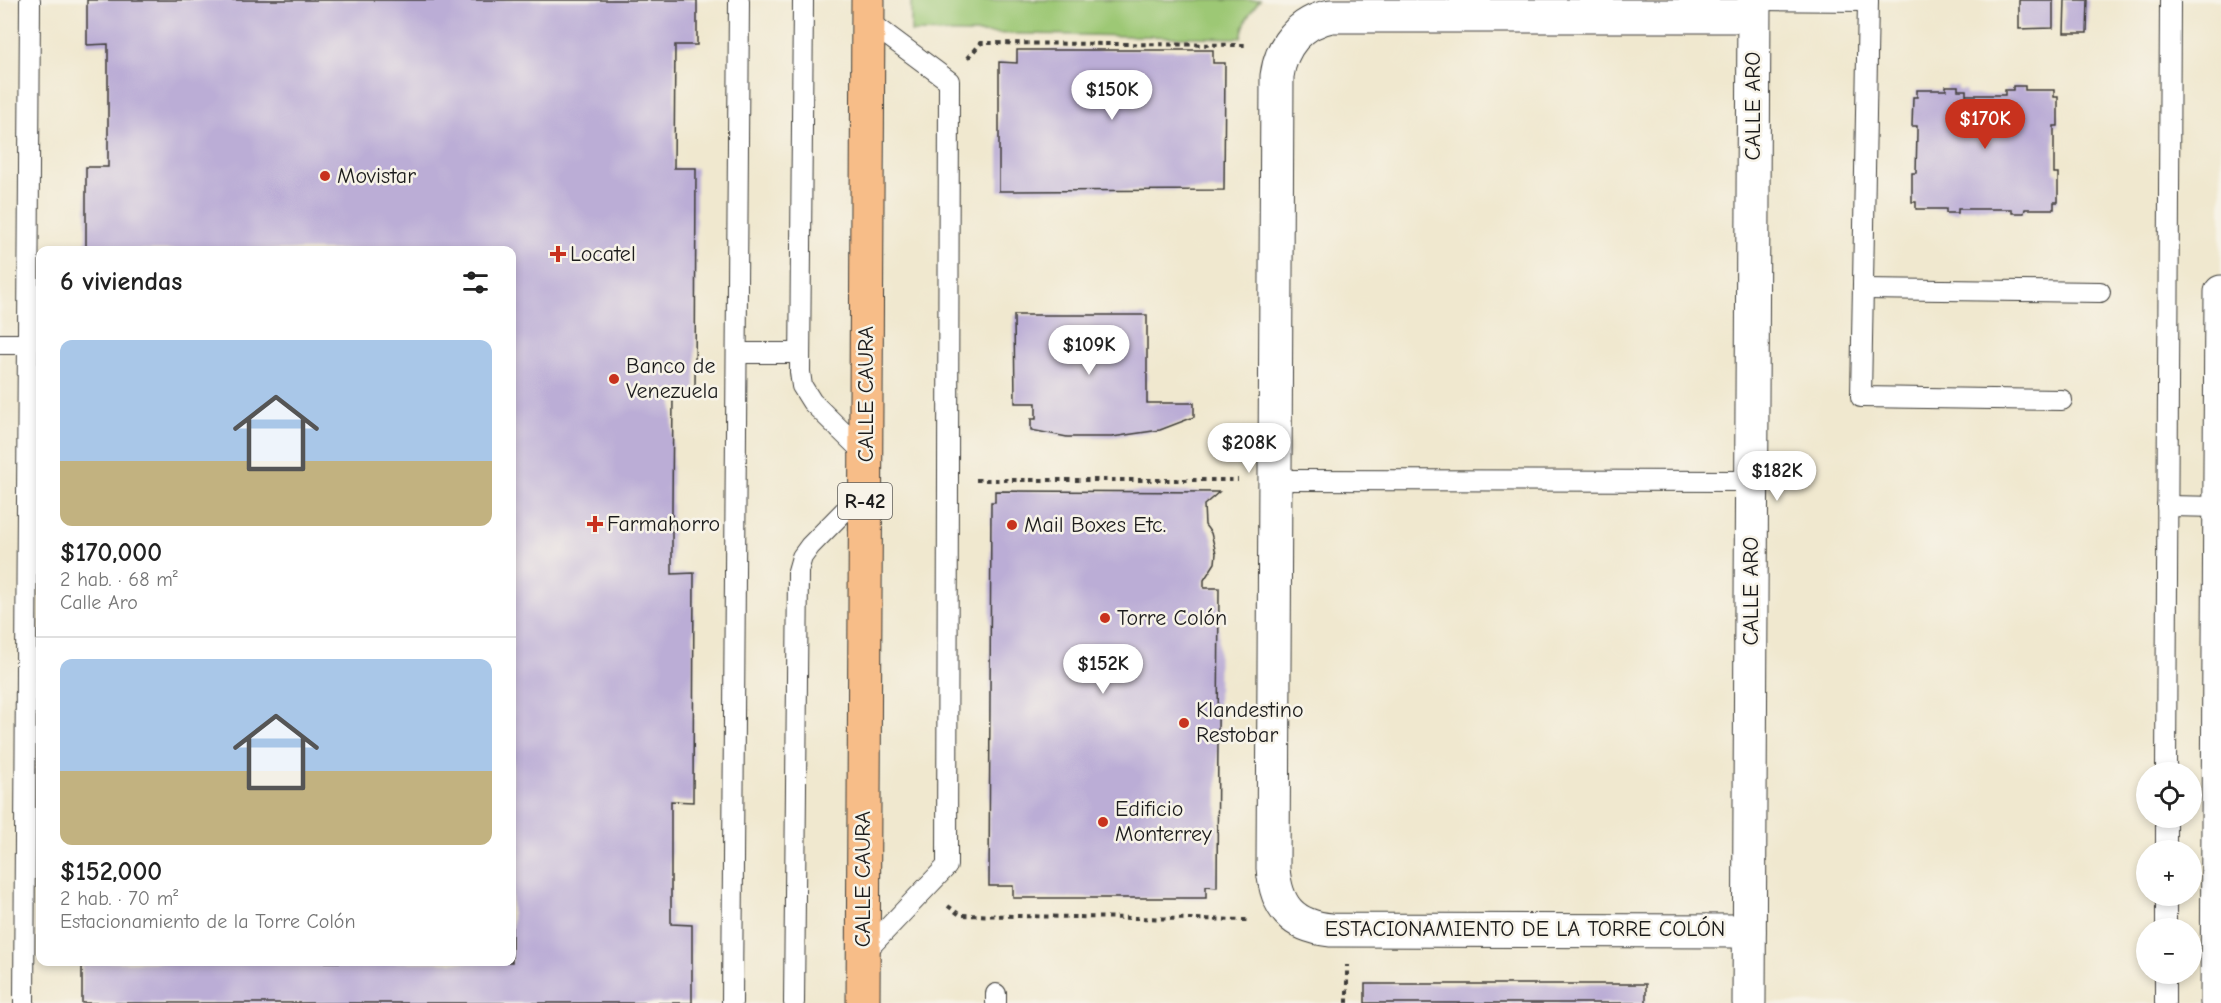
<!DOCTYPE html>
<html lang="es">
<head>
<meta charset="utf-8">
<style>
	:root { --surface:#fff; --page:#f6f6f6; --text:#222; --muted:#767676; --line:#e0e0e0; --accent:#c8321e }
	body { margin:0; font-family:"Comic Neue",sans-serif; background:var(--page); color:var(--text); height:100vh; display:flex; flex-direction:column; font-size:22px; white-space:nowrap }
	* { box-sizing:border-box; margin:0 }
	p { font-size:20px; color:var(--muted) }
	.icon { flex:none; width:33px; height:33px; fill:none; stroke:currentColor; stroke-width:2; stroke-linecap:round; stroke-linejoin:round }
	.map { position:relative; flex:1; overflow:hidden }
	.sheet { position:absolute; left:36px; top:246px; width:480px; height:720px; display:flex; flex-direction:column; background:var(--surface); border-radius:12px; box-shadow:0 3px 9px #0003 }
	.sheet>* { flex:none }
	.buttons { position:absolute; left:2136px; top:762px; display:grid; gap:12px }
	.buttons a { display:grid; place-items:center; width:66px; height:66px; border-radius:50%; background:var(--surface); box-shadow:0 3px 9px #0003; font-size:30px }
	.price { position:absolute; translate:-50% -51px; padding:0 14px; border-radius:21px; background:#fff; color:#222; font-size:20px; line-height:39px; filter:drop-shadow(0 2px 3px #0008) }
	.price::after { content:''; position:absolute; left:50%; top:36px; width:18px; height:14px; margin-left:-9px; background:inherit; clip-path:polygon(0 0,100% 0,50% 100%) }
	.price.active { background:var(--accent); color:#fff }
	ul { padding:0; list-style:none }
	li { display:grid; align-content:center; gap:12px; height:318px; padding:0 24px }
	li+li { border-top:2px solid var(--line) }
	li span { display:grid; place-items:center; height:186px; border-radius:12px; color:#555 }
	li>.icon { margin-inline-start:auto }
	span .icon { width:108px; height:108px; fill:#fffc; stroke-width:1 }
	li b { font-size:26px }
	h2 { display:flex; justify-content:space-between; align-items:center; height:72px; padding:0 24px; font-size:26px }
	.map>svg:first-child { display:block }
	.green { fill:#9dc874; stroke:#5c7248; stroke-width:1.5 }
	.building { fill:#bbadd6 }
	.lines { fill:none; stroke-linecap:round; stroke-linejoin:round }
	.service-casing { stroke:#3c3b37; stroke-width:22 }
	.minor-casing { stroke:#3c3b37; stroke-width:35 }
	.tertiary-casing { stroke:#3c3b37; stroke-width:35 }
	.primary-casing { stroke:#3c3b37; stroke-width:35 }
	.path { stroke:#3c3b37; stroke-width:4; stroke-dasharray:4.5 4.5; stroke-linecap:butt }
	.service { stroke:#fff; stroke-width:20 }
	.minor { stroke:#fff; stroke-width:33 }
	.tertiary { stroke:#fff; stroke-width:33 }
	.primary { stroke:#f7bd88; stroke-width:33 }
	.poi-dot { fill:#c8321e; stroke:#f7f3e8; stroke-width:2 }
	.labels { text-anchor:middle; dominant-baseline:central; stroke-width:5; stroke-linejoin:round; paint-order:stroke }
	.shield { fill:#f7f3e8; stroke:#5e5c59; stroke-width:1.5 }
	.shield-label { font-size:21px; font-weight:bold; fill:#1c1c1c }
	.street-label { font-size:22px; fill:#1c1c1c; stroke:#f7f3e8 }
	.poi-label { font-size:22px; fill:#1c1c1c; stroke:#f7f3e8; text-anchor:start }
</style>
</head>
<body>
<div class="map">
<svg width="2221" height="1003" viewBox="0 0 2221 1003">
	<rect width="100%" height="100%" fill="#f7f3e8"/>
	<filter id="ink" filterUnits="userSpaceOnUse"><feTurbulence type="fractalNoise" baseFrequency=".0167" numOctaves="2"/><feDisplacementMap in="SourceGraphic" scale="12" xChannelSelector="R" yChannelSelector="G"/><feConvolveMatrix kernelMatrix="1 2 1 2 8 2 1 2 1" color-interpolation-filters="sRGB"/></filter>
	<filter id="wash" filterUnits="userSpaceOnUse"><feTurbulence type="fractalNoise" baseFrequency=".008" numOctaves="4" result="noise"/><feDisplacementMap in="SourceGraphic" scale="24" xChannelSelector="R" yChannelSelector="G"/><feGaussianBlur stdDeviation="1.35" result="paint"/><feColorMatrix in="noise" values="0 0 0 0 0 0 0 0 0 0 0 0 0 0 0 0 0 1.4 0 .05"/><feComposite in="paint" operator="in"/></filter>
	<g filter="url(#wash)">
		<rect width="100%" height="100%" fill="#f0e8cf"/>
		<!-- green -->
		<path class="green" d="M 911,0 L 1260,0 C 1250,11 1243,23 1241,38 L 911,32 Z"/>
		<g id="blocks">
			<!-- building -->
			<g class="building">
				<polygon points="87,0 697,0 697,45 675,45 674,168 696,168 695,396 673,396 672,506 672,574 694,573 693,802 671,801 671,924 692,925 692,1003 82,1003 82,962 512,962 512,250 86,250 86,167 108,167 108,44 87,45"/>
				<polygon points="2019,0 2053,0 2053,28 2019,29"/>
				<polygon points="2065,0 2088,0 2087,33 2064,33"/>
				<polygon points="1017,50 1213,50 1213,63 1225,63 1224,190 999,191 999,62 1017,63"/>
				<polygon points="1946,86 1958,86 1958,90 1966,90 1966,95 2005,95 2005,90 2013,90 2013,86 2025,86 2025,90 2054,90 2054,97 2058,97 2058,126 2054,126 2054,173 2058,173 2058,202 2054,202 2054,209 2025,209 2024,213 2012,213 2012,209 1958,209 1958,213 1946,213 1946,209 1916,209 1916,202 1912,202 1912,173 1916,173 1917,133 1917,126 1912,126 1913,97 1917,97 1917,90 1946,90"/>
				<polygon points="1014,315 1147,315 1147,403 1194,403 1194,417 1160,430 1112,437 1067,437 1031,430 1031,419 1036,419 1036,403 1015,403"/>
				<polygon points="995,491 1219,492 1204,505 1205,525 1211,533 1216,553 1215,563 1204,580 1204,588 1219,588 1217,887 1206,886 1206,898 1013,898 1013,886 989,886 991,502 995,502"/>
				<rect x="1365" y="984" width="281" height="19"/>
			</g>
		</g>
	</g>
	<g filter="url(#ink)">
		<use href="#blocks" fill-opacity="0" stroke="#3c3b37" stroke-width="1.5"/>
		<g class="lines">
			<!-- service casing -->
			<g class="service-casing">
				<g id="service">
					<polyline points="803,0 800,372 802,386 812,402 866,455"/>
					<polyline points="1754,0 1868,1"/>
					<polyline points="1868,0 1861,397 2062,400"/>
					<polyline points="1863,289 2100,292"/>
					<polyline points="0,344 28,344"/>
					<polyline points="737,353 800,353"/>
					<polyline points="1275,480 1751,481"/>
					<polyline points="2167,506 2220,507"/>
					<polyline points="2166,772 2170,0"/>
					<polyline points="2166,850 2166,818"/>
					<polyline points="2166,928 2166,896"/>
					<polyline points="863,954 947,866 949,81 867,20"/>
					<polyline points="24,1003 30,0"/>
					<polyline points="732,1003 739,0"/>
					<polyline points="794,1003 798,571 802,557 810,546 865,490"/>
					<polyline points="996,1003 996,994"/>
					<polyline points="2165,1003 2165,974"/>
				</g>
			</g>
			<!-- minor casing -->
			<g class="minor-casing">
				<g id="minor">
					<path d="M 1749,931 L 1331,930 C 1292,926 1276,907 1273,868 L 1277,76 C 1281,46 1300,22 1331,16 L 1753,16"/>
					<polyline points="1749,1003 1754,0"/>
				</g>
			</g>
			<!-- tertiary casing -->
			<g class="tertiary-casing">
				<polyline id="tertiary" points="2217,1003 2221,292"/>
			</g>
			<!-- primary casing -->
			<g class="primary-casing">
				<polyline id="primary" points="863,1003 868,0"/>
			</g>
			<!-- path -->
			<g class="path">
				<polyline points="968,58 981,43 1247,45"/>
				<polyline points="976,480 1238,480"/>
				<polyline points="948,906 960,915 1249,920"/>
				<polyline points="1347,1003 1347,965"/>
			</g>
			<!-- service -->
			<use href="#service" class="service"/>
			<!-- minor -->
			<use href="#minor" class="minor"/>
			<!-- tertiary -->
			<use href="#tertiary" class="tertiary"/>
			<!-- primary -->
			<use href="#primary" class="primary"/>
		</g>
	</g>
	<!-- markers -->
	<g class="poi-dot">
		<circle cx="325" cy="176" r="6"/>
		<path d="M555 245h6v6h6v6h-6v6h-6v-6h-6v-6h6z"/>
		<circle cx="614" cy="379" r="6"/>
		<path d="M592 515h6v6h6v6h-6v6h-6v-6h-6v-6h6z"/>
		<circle cx="1012" cy="525" r="6"/>
		<circle cx="1105" cy="618" r="6"/>
		<circle cx="1184" cy="723" r="6"/>
		<circle cx="1103" cy="822" r="6"/>
	</g>
	<g class="labels">
		<!-- shield labels -->
		<rect class="shield" x="838" y="483" width="54" height="36" rx="4.5"/>
		<g class="shield-label">
			<text x="865" y="501">R-42</text>
		</g>
		<!-- street labels -->
		<g class="street-label">
			<text transform="translate(1753 106) rotate(-90)">CALLE ARO</text>
			<text transform="translate(866 394) rotate(-90)">CALLE CAURA</text>
			<text transform="translate(1751 591) rotate(-90)">CALLE ARO</text>
			<text transform="translate(863 879) rotate(-90)">CALLE CAURA</text>
			<text x="1525" y="929">ESTACIONAMIENTO DE LA TORRE COLÓN</text>
		</g>
		<!-- poi labels -->
		<g class="poi-label">
			<text x="337" y="176">Movistar</text>
			<text x="570" y="254">Locatel</text>
			<text x="626" y="366">Banco de<tspan x="626" dy="25">Venezuela</tspan></text>
			<text x="607" y="524">Farmahorro</text>
			<text x="1024" y="525">Mail Boxes Etc.</text>
			<text x="1117" y="618">Torre Colón</text>
			<text x="1196" y="710">Klandestino<tspan x="1196" dy="25">Restobar</tspan></text>
			<text x="1115" y="809">Edificio<tspan x="1115" dy="25">Monterrey</tspan></text>
		</g>
	</g>
</svg>
<div class="buttons">
<a><svg class="icon" aria-label="locate" viewBox="0 0 24 24"><circle cx="12" cy="12" r="6"/><path d="M12 2v4M12 18v4M2 12h4M18 12h4"/></svg></a>
<a>+</a>
<a>−</a>
</div>
<b class="price" style="left:1112px;top:121px">$150K</b>
<b class="price active" style="left:1985px;top:150px">$170K</b>
<b class="price" style="left:1089px;top:376px">$109K</b>
<b class="price" style="left:1249px;top:474px">$208K</b>
<b class="price" style="left:1777px;top:502px">$182K</b>
<b class="price" style="left:1103px;top:695px">$152K</b>
<section class="sheet">
<h2>6 viviendas<svg class="icon" aria-label="filters" viewBox="0 0 24 24"><path d="M4 7h16M4 17h16"/><circle cx="9" cy="7" r="2"/><circle cx="15" cy="17" r="2"/></svg></h2>
<ul>
<li><span style="background:linear-gradient(#a9c7e8 65%,#c2b280 0)"><svg class="icon" aria-label="home" viewBox="0 0 24 24"><path d="M3 11l9-7 9 7M6 9v11h12V9"/></svg></span><div><b>$170,000</b><p>2 hab. · 68 m²</p><p>Calle Aro</p></div></li>
<li><span style="background:linear-gradient(#a9c7e8 60%,#c2b280 0)"><svg class="icon" aria-label="home" viewBox="0 0 24 24"><path d="M3 11l9-7 9 7M6 9v11h12V9"/></svg></span><div><b>$152,000</b><p>2 hab. · 70 m²</p><p>Estacionamiento de la Torre Colón</p></div></li>
</ul>
</section>
</div>
</body>
</html>
